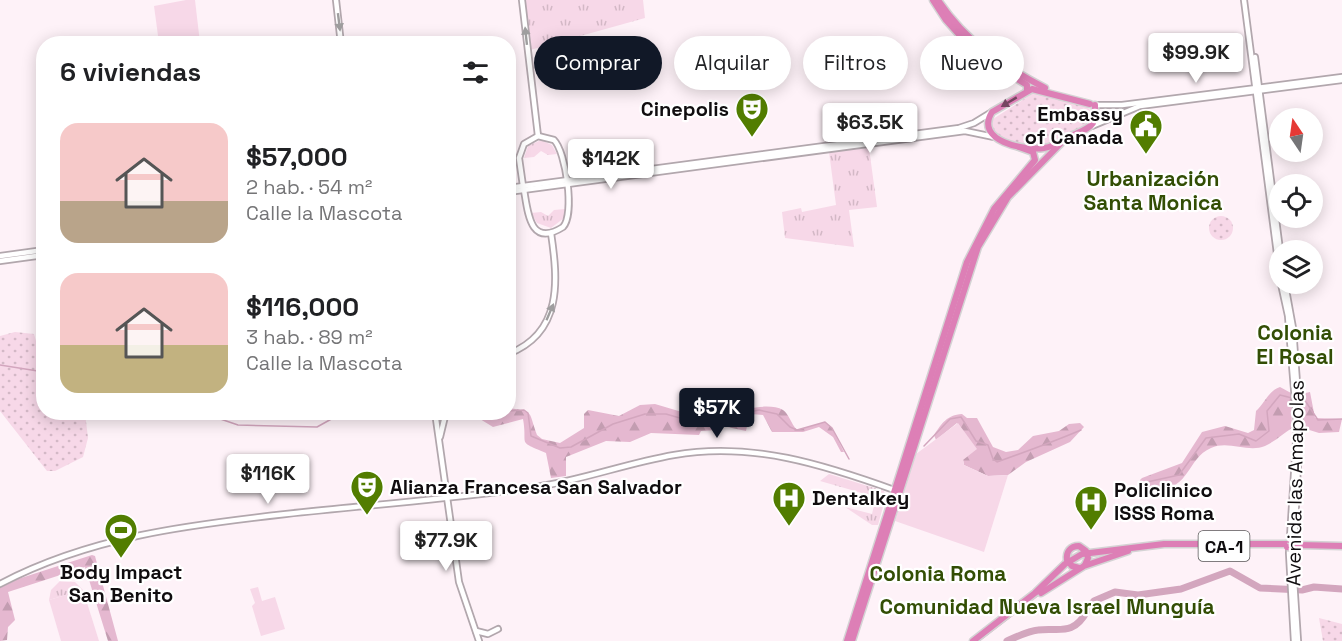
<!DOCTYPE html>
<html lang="es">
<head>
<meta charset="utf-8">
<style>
	:root { --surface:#fff; --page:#f6f6f6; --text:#202124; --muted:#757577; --accent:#111827 }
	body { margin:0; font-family:"Space Grotesk",sans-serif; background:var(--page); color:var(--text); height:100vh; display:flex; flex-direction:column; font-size:22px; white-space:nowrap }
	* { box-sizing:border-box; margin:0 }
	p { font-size:20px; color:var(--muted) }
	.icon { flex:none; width:33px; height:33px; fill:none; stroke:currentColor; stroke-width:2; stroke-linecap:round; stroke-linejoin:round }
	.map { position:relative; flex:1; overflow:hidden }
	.drawer { position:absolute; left:36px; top:36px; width:480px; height:384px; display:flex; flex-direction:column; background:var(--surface); border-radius:24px; box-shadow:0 3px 15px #0003 }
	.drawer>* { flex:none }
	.hud { position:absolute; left:534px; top:36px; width:570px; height:54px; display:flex; gap:12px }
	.needle { width:39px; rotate:347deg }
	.fabs { position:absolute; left:1269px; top:108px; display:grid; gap:12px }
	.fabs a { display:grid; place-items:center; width:54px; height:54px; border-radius:50%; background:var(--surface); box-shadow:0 3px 15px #0003; font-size:30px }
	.price { position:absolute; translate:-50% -51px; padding:0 14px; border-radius:6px; background:#fff; color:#222; font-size:20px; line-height:39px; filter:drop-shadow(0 2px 3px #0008) }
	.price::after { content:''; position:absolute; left:50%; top:36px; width:18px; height:14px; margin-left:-9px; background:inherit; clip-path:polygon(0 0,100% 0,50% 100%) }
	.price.on { background:var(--accent); color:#fff }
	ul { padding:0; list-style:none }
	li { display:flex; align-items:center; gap:18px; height:150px; padding:0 24px }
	li span { display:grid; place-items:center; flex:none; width:168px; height:120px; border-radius:18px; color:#555 }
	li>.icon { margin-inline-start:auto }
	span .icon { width:72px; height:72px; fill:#fffc; stroke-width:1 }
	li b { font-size:26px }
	h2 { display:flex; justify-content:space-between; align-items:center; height:72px; padding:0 24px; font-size:26px }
	.pill { padding:0 21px; border-radius:27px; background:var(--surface); box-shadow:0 3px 15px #0003; font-size:21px; line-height:54px }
	.pill.on { background:var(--accent); color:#fff }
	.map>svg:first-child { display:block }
	.grass { fill:url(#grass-tufts) }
	.forest { fill:url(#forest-firs) }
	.park { fill:url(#park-dots) }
	.garden { fill:#f7d8e8 }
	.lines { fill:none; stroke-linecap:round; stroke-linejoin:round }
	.stream { stroke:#d3a6be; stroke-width:1.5 }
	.river { stroke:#d3a6be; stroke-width:7 }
	.secondary-casing { stroke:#b2a7ad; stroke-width:8 }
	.highway-casing { stroke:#d4d3d4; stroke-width:9 }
	.secondary { stroke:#fff; stroke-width:4.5 }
	.highway { stroke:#dd7fb6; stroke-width:6 }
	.highway-bridge-casing { stroke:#d4d3d4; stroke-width:9; stroke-linecap:butt }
	.highway-bridge { stroke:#dd7fb6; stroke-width:6 }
	.oneway { fill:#9f9e9f }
	.oneway2 { fill:#764662 }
	.labels { text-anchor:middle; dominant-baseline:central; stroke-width:4.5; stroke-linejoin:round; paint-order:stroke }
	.shield { fill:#fff; stroke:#585657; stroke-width:1.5 }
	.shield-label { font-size:18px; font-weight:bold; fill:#100d0f }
	.poi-label { font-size:20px; font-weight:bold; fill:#100d0f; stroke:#fff; text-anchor:start }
	.street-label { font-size:20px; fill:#100d0f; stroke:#fff }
	.neighbourhood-label { font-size:21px; font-weight:bold; fill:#334e05; stroke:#fff }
</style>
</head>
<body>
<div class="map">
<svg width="1342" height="641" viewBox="0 0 1342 641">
	<defs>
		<pattern id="grass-tufts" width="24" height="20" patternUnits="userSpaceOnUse" patternTransform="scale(1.5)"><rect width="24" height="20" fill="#f7d8e8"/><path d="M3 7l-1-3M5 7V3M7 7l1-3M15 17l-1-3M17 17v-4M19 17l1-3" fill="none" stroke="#d3b8c6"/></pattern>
		<pattern id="forest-firs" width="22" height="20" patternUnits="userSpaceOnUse" patternTransform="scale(1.5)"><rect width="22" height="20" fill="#e5b8d0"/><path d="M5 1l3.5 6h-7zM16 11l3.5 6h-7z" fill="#c39db1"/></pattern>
		<pattern id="park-dots" width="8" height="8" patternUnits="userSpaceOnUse" patternTransform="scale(1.5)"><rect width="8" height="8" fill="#f7d8e8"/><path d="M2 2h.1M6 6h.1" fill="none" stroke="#d3b8c6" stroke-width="1.8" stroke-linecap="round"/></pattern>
	</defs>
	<rect width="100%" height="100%" fill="#fef2f8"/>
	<!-- grass -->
	<g class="grass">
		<polygon points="523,0 643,0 645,18 530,50"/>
		<polygon points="541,140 552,145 557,154 548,155 541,151 534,157 524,158 528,146"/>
		<polygon points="869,148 877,207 849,210 854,247 785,238 782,212 801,208 802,212 836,205 829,152"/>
		<polygon points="565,209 564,218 551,228 537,223 531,213 541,212 548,216 554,210"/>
		<polygon points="829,474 884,491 886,496 878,525 872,525 845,507 872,514 876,497 820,481"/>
		<polygon points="60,581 75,582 83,590 49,600 51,590"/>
	</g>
	<!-- forest -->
	<g class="forest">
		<path d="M 1280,387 L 1291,393 L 1292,428 C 1284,433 1274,442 1265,446 C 1248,453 1228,440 1211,448 C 1186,459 1191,490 1155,489 C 1149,488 1146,490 1142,489 L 1140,480 L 1142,478 L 1182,463 L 1202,432 L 1225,426 L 1248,433 L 1254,430 L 1256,411 C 1265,403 1268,391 1280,387 Z"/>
		<polygon points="1310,392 1315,418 1342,419 1339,432 1319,433 1303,428 1301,394"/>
		<path d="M 655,404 L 692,415 L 697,420 C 719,418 763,399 783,410 C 789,414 791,424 797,430 L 825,422 L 832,428 L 844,452 L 841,452 L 833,437 L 819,427 L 803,432 L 772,432 L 763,415 L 751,414 L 749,417 L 746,431 L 718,425 L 716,430 L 701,431 L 699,435 L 651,433 L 630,442 L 606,441 L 566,457 L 566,476 L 551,478 L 546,453 C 516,440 528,447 523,419 L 493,427 L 480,419 L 464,419 L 459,413 L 508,412 L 509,408 C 535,412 528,411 537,435 L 542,439 L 560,443 L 584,428 L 584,414 L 588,410 L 619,416 L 640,405 Z"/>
		<path d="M 962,414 L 967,418 L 977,418 L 993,447 L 1006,452 L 1018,450 L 1033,436 L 1059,431 L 1069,424 L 1080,423 L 1084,427 L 1070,442 L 1026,462 L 1008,475 L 988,476 L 964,465 L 957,423 L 936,440 L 934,435 C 942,423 947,415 962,414 Z"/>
		<polygon points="92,555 95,556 118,641 108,641 85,567 8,592 15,620 8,627 7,640 0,641 0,588 18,579"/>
	</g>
	<!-- park -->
	<g class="park">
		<path d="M 1035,92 L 1086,106 L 1092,112 L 1091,121 C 1064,144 1017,160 991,128 L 993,119 Z"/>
		<circle cx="1221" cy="228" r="12"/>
		<polygon points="15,332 34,334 43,365 44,412 85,413 88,438 83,457 55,471 47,471 0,411 0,336"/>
		<polygon points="1319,618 1342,624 1342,641 1323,641"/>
	</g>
	<!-- garden -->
	<g class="garden">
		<polygon points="186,0 195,0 200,43 159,43 154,6"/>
		<polygon points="958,423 977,449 963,460 964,465 988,476 1008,475 984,552 895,521 916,454"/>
		<polygon points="258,587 262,601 275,597 285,629 261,636 252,606 255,603 250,589"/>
		<polygon points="83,590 99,641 61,641 49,600"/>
	</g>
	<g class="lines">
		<!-- stream -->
		<g class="stream">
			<polyline points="0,365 44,372"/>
			<polyline points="1300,400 1306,402 1318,420 1342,419"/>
			<polyline points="508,411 524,410 528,413 531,436 560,448 571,447 613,424 645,414 666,414 697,423 759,410 777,414 790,427 797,430 825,422 832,428 849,459"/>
			<polyline points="200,412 238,425 317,427 344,412"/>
			<polyline points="411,412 415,417"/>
			<polyline points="456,413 462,412"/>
			<path d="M 924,446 L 950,419 L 961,417 L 976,441 L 988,445 L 993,459 L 997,462 C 1025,452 1053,442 1081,430"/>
			<polyline points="1147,482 1179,475 1206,438 1239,434 1256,441 1269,431 1267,411 1280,395 1292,398"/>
			<polyline points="979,641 1040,594"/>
		</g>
		<!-- river -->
		<g class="river">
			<polyline points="1090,606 1094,601 1115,592 1138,595 1181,589 1230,571 1260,588 1302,590 1314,587 1342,589"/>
			<path d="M 1007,641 C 1016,637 1028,631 1038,630 C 1058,627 1073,637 1087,611"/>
		</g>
		<!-- secondary casing -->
		<g class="secondary-casing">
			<g id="secondary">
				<polyline points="336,0 341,44"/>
				<polyline points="522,0 538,136"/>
				<polyline points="1244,0 1280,277"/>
				<polyline points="1255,57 1280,250"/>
				<polyline points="1095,105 1122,105 1342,77"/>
				<polyline points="1092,126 1140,106 1342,80"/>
				<path d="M 523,186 L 519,158 L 524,144 L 538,136 L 554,140 C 566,152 575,214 563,227 C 530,248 528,213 524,190"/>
				<polyline points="508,188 959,128 974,123 992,112"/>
				<polyline points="508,192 965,131 994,137"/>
				<polyline points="0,256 44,250"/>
				<polyline points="0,261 44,255"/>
				<polyline points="1281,284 1288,316 1297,426 1289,553 1294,641"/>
				<polyline points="1285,284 1293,328 1300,424 1293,565 1298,641"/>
				<path d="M 508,354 C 563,333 558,280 551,233"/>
				<polyline points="435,412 459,582 479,641"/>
				<polyline points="440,437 446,412"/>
				<path d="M 0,584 C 89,537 187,525 286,514 C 369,505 453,499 536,487 C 583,480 627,463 674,455 C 751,441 825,465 897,491"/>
				<polyline points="476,631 488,634 498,629"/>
			</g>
		</g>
		<!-- highway casing -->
		<g class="highway-casing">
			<g id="highway">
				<polyline points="933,0 946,20 964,40"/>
				<path d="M 938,0 C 966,42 1001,65 1045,88"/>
				<polyline points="1011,75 1027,85 1027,91"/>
				<path d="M 1090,104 L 1032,89 L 992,112 C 974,141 1024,151 1044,148 C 1054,147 1064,140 1073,135 C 1080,132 1089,129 1093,123 C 1096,117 1095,111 1095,105"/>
				<polyline points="1300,545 1342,546"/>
				<path d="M 1079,568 L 1072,566 L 1067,560 C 1066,552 1070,546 1079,546 L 1086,551 L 1088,558 L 1085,565"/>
				<polyline points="1041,593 1084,566 1128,551"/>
				<polyline points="847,641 967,262 994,209 1035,160 1033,152 1019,147"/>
				<polyline points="852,641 978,247 1008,197 1063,141"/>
				<polyline points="973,641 1035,593 1065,564 1082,554 1164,544 1287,544"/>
			</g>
		</g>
		<!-- secondary -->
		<use href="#secondary" class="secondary"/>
		<!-- highway -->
		<use href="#highway" class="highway"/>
		<!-- highway-bridge casing -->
		<g class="highway-bridge-casing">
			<polyline id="highway-bridge" points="1287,547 1300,548"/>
		</g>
		<!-- highway-bridge -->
		<use href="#highway-bridge" class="highway-bridge"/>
	</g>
	<!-- one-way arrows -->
	<defs><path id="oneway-solid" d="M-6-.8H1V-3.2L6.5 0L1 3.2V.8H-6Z" transform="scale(1.5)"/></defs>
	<g class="oneway">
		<use href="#oneway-solid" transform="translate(339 22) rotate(83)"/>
		<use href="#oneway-solid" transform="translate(526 36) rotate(-96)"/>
		<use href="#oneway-solid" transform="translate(550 312) rotate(-67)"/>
	</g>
	<use class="oneway2" href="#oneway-solid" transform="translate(1009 102) rotate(149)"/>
	<!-- icons -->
	<defs>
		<g id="theatre-pin" transform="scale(1.725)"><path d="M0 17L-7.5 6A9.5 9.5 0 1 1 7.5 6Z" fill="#527d00" stroke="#fff"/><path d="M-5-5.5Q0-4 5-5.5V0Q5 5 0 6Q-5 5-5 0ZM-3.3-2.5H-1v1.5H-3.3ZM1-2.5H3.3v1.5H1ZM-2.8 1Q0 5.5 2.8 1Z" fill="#fff"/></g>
		<g id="civic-pin" transform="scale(1.725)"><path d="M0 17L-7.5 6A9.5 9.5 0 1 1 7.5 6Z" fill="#527d00" stroke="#fff"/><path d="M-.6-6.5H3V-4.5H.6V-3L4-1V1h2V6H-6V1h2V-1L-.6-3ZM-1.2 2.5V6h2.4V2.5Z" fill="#fff"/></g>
		<g id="hospital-pin" transform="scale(1.725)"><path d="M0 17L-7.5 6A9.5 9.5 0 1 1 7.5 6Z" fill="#527d00" stroke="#fff"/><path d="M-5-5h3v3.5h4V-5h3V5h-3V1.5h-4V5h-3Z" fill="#fff"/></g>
		<g id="stadium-pin" transform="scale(1.725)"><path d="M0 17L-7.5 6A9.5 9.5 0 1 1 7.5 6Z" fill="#527d00" stroke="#fff"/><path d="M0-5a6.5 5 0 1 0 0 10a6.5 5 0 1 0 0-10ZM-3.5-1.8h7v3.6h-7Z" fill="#fff"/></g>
	</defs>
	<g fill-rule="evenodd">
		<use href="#theatre-pin" x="752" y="109"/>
		<use href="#civic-pin" x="1146" y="126"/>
		<use href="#theatre-pin" x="367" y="487"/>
		<use href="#hospital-pin" x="789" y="498"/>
		<use href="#hospital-pin" x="1091" y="502"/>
		<use href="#stadium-pin" x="121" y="530"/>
	</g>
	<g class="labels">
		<!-- shield labels -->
		<rect class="shield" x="1198.5" y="531" width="51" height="30" rx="4.5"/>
		<g class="shield-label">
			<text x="1224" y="546">CA-1</text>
		</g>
		<!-- poi labels -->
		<g class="poi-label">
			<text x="729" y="109" text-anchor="end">Cinepolis</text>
			<text x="1123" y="114" text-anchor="end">Embassy<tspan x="1123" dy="23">of Canada</tspan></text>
			<text x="390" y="487">Alianza Francesa San Salvador</text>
			<text x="1114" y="490">Policlinico<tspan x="1114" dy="23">ISSS Roma</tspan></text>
			<text x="812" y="498">Dentalkey</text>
			<text x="121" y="572" text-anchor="middle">Body Impact<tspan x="121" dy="23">San Benito</tspan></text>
		</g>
		<!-- street labels -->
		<g class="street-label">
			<text transform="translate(1295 483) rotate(-89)">Avenida las Amapolas</text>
		</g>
		<!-- neighbourhood labels -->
		<g class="neighbourhood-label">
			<text x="1153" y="178">Urbanización<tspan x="1153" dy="24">Santa Monica</tspan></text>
			<text x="1295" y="332">Colonia<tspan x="1295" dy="24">El Rosal</tspan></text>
			<text x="938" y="573">Colonia Roma</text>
			<text x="1047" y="606">Comunidad Nueva Israel Munguía</text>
		</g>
	</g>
</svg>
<div class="fabs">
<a><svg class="needle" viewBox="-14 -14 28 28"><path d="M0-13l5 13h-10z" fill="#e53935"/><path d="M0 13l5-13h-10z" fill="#757577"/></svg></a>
<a><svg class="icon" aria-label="locate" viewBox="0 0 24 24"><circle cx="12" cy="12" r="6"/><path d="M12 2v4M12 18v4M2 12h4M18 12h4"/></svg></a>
<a><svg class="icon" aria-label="layers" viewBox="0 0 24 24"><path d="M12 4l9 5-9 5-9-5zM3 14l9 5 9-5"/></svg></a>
</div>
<b class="price" style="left:1196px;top:84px">$99.9K</b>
<b class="price" style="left:870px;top:154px">$63.5K</b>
<b class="price" style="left:611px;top:190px">$142K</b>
<b class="price on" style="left:717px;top:439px">$57K</b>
<b class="price" style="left:268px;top:505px">$116K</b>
<b class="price" style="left:446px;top:572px">$77.9K</b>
<div class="hud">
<a class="pill on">Comprar</a>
<a class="pill">Alquilar</a>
<a class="pill">Filtros</a>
<a class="pill">Nuevo</a>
</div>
<section class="drawer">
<h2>6 viviendas<svg class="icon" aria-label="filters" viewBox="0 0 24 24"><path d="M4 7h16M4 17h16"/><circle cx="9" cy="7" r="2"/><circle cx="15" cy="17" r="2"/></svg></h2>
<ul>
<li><span style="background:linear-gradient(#f6c9c9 65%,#b9a48a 0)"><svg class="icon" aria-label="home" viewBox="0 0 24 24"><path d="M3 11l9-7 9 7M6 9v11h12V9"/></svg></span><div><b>$57,000</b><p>2 hab. · 54 m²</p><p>Calle la Mascota</p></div></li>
<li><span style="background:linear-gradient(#f6c9c9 60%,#c2b280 0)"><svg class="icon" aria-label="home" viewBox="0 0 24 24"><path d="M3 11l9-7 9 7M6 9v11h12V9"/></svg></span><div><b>$116,000</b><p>3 hab. · 89 m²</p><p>Calle la Mascota</p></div></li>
</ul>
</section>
</div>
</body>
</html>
